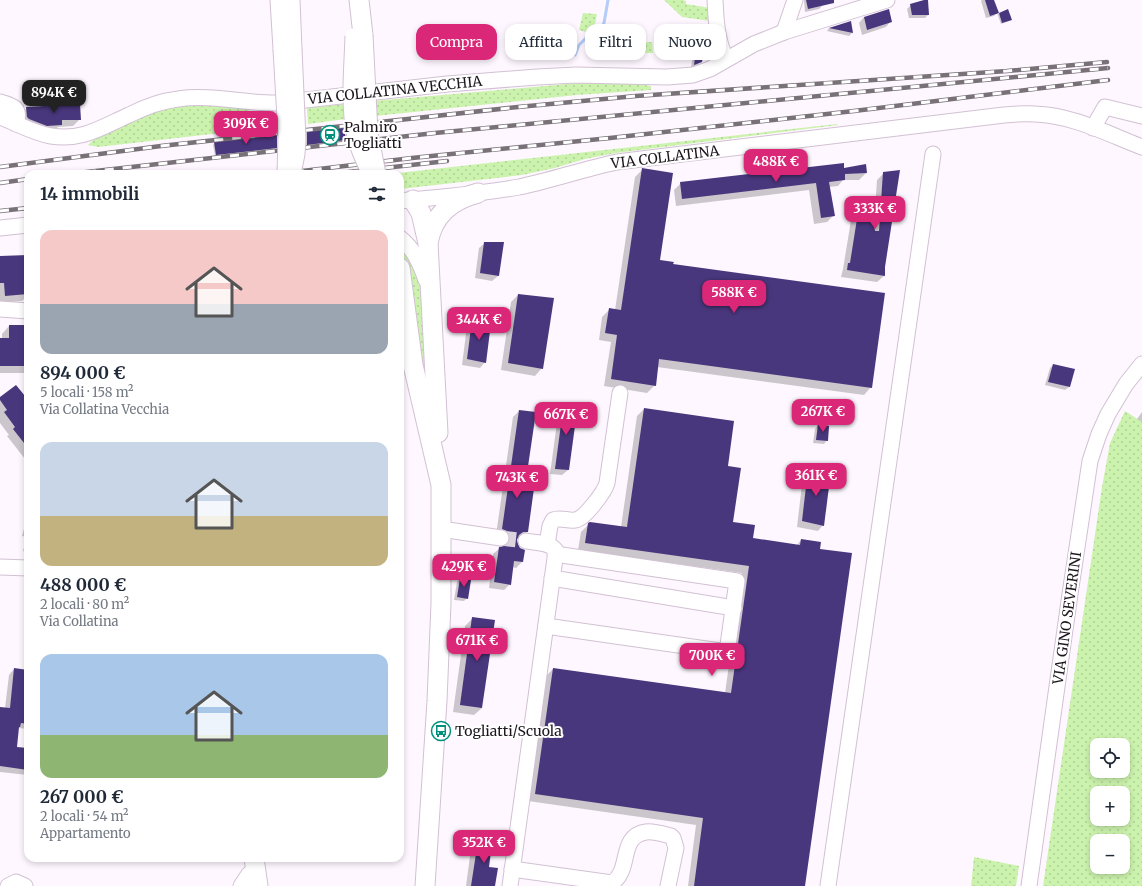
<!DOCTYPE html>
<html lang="it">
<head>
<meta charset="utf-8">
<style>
	:root { --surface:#fff; --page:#f6f6f7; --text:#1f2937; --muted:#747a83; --accent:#db2777 }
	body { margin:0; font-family:Merriweather,serif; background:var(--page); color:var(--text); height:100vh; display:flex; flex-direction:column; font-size:15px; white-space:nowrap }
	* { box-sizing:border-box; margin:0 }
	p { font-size:13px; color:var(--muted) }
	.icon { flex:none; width:22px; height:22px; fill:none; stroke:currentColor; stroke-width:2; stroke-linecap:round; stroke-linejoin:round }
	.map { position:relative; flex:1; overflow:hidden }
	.details { position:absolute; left:24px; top:170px; width:380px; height:692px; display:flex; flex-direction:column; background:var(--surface); border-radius:12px; box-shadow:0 2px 6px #0003 }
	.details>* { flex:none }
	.guide { position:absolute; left:416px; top:24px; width:380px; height:36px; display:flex; gap:8px }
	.controls { position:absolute; left:1090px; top:738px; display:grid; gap:8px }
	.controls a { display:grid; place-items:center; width:40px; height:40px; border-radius:8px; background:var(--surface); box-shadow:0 2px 6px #0003; font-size:20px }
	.price { position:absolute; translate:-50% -34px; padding:0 9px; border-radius:8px; background:var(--accent); color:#fff; font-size:13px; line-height:26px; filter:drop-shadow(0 1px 2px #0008) }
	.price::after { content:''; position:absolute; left:50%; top:24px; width:12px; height:9px; margin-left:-6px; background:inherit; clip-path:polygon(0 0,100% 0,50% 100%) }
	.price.active { background:#222; color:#fff }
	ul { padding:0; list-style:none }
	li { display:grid; align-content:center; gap:8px; height:212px; padding:0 16px }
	li span { display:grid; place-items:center; height:124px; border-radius:12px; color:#555 }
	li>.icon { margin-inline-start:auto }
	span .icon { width:72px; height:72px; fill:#fffc; stroke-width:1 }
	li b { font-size:17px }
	h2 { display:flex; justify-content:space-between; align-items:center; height:48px; padding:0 16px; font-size:17px }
	.chip { padding:0 14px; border-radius:12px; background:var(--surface); box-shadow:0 2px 6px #0003; font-size:14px; line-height:36px }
	.chip.active { background:var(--accent); color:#fff }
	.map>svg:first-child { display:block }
	.grass { fill:url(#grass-dots); fill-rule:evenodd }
	.shadow { fill:#0003 }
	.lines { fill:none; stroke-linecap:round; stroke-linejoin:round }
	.stream { stroke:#b3ccf8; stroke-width:3 }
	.building { fill:#49377d }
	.minor-tunnel { stroke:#dcd5dd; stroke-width:15; stroke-dasharray:15 8; stroke-linecap:butt }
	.minor-casing { stroke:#d2c1d4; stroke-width:17 }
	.major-casing { stroke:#d2c1d4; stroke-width:21 }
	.minor { stroke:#fff; stroke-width:15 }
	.major { stroke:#fff; stroke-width:19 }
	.rail-casing { stroke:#787278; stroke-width:4.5 }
	.rail { stroke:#fff; stroke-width:3; stroke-dasharray:9; stroke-linecap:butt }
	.minor-bridge-casing { stroke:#d2c1d4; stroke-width:17; stroke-linecap:butt }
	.major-bridge-casing { stroke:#d2c1d4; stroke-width:21; stroke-linecap:butt }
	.minor-bridge { stroke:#fff; stroke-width:15 }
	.major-bridge { stroke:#fff; stroke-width:19 }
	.labels { text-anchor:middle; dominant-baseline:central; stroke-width:4; stroke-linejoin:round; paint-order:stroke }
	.street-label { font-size:14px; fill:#1d171d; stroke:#fff }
	.poi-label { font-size:14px; fill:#1d171d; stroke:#fff; text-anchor:start }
</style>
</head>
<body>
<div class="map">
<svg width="1142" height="886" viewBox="0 0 1142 886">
	<defs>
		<pattern id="grass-dots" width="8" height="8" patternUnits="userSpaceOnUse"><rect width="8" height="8" fill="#ccf3ad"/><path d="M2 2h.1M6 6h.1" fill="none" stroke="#afd094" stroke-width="1.8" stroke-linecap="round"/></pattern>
	</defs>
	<rect width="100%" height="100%" fill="#fef7ff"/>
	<!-- grass -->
	<g class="grass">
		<polygon points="664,0 683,0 686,1 686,4 710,8 710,21 682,17"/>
		<polygon points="583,13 597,14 595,25 586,32 579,30"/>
		<polygon points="604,26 621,29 622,42 612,43 600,42 602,30 604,30"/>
		<polygon points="652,42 653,53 620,53 620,43"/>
		<polygon points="601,81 633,82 638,84 651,86 651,90 577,95 375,116 374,101"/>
		<path d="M 196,104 L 249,109 L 251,116 L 247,117 L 247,130 L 98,147 L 88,145 C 95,138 102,134 111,130 C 139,115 164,106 196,104 Z"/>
		<polygon points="345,104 346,119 308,124 307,108"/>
		<polygon points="837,124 838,125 616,153 585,159 555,168 522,175 400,189 400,174 389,174"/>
		<polygon points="401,243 420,271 430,391 418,363 410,293"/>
		<path d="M 1125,411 L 1142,422 L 1142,886 L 1043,886 L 1102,487 L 1110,443 ZM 1097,745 L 1123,745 L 1123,771 L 1097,771 ZM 1097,793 L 1123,793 L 1123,819 L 1097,819 ZM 1097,841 L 1123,841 L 1123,867 L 1097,867 Z"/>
		<polygon points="974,857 1019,866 1016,886 971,886"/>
	</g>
	<!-- shadow -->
	<g class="shadow">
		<polygon points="804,0 822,0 823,5 819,9 805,12"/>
		<polygon points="927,0 928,15 925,18 909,18 907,9 911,5"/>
		<polygon points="982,0 993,0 998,14 1008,11 1009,21 1001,24 997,13 994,16 986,18 981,1"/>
		<polygon points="864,17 891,21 886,27 862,35 859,23"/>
		<polygon points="850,22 852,33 849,36 827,31 829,28"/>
		<polygon points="696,51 701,62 697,65 691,68 693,54"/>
		<polygon points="27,108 80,119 73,126 58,127 54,132 39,133 19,115"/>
		<polygon points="307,132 345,140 344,141 305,146 305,134"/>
		<polygon points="215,143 276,148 274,149 215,156 213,145"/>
		<polygon points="843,169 866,173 859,180 843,180 838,186 829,187 834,215 827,222 814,224 809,190 676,206 674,190 681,183"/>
		<polygon points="642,170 659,261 871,387 864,395 657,367 655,385 647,393 604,386 611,342 599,340 602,317 610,309 615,310 635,177"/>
		<polygon points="884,173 884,276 877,282 841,277 843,269 853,208 860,201 874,224 877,180"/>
		<polygon points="485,243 502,243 498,276 492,281 475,278 479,248"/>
		<polygon points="28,256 28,295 22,301 0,303 0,257"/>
		<polygon points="518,295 542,368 535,376 501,370 511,302"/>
		<polygon points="472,321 485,362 480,368 462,365 467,326"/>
		<polygon points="9,326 28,326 27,373 0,373 0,339 2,339 2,334"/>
		<polygon points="1053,365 1073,370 1069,387 1065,390 1045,385 1050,368"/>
		<polygon points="28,395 28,457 25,459 7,436 9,435 0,423 0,398 25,398"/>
		<polygon points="564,403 568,470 562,475 550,474 559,408"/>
		<polygon points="644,409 726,467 732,523 752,539 796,546 801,540 804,886 688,886 696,825 528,801 546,676 553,669 725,693 742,573 578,550 581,532 590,523 621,527 637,416"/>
		<polygon points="519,411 534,413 525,481 527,532 520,538 517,538 516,540 522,562 516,568 512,567 510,584 504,590 489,588 493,554 500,548 503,548 504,546 503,541 496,535 513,417"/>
		<polygon points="1142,412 1142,422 1137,419"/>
		<polygon points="818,425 827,440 824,444 813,443 815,429"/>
		<polygon points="808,470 823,525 818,531 797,527 803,476"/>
		<polygon points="28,501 28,553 23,551 27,537 22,536 27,518 24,517"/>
		<polygon points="460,579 467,598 464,601 454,600 457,582"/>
		<polygon points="473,618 482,708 474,715 453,712 465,626"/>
		<polygon points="14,669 28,671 28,729 18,728 16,748 28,749 28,775 0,772 0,708 5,708 9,675"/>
		<polygon points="479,835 488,868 494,886 466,886 472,841"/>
	</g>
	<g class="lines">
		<!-- stream -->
		<polyline class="stream" points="575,55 579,45 586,38 601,29 604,23 608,0"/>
	</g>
	<!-- building -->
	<g class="building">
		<polygon points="806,0 834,0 834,3 808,9"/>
		<polygon points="924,0 928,0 929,15 912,15 910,4"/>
		<polygon points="985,0 994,0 999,13 990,16"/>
		<polygon points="889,9 892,22 867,30 864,17"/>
		<polygon points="1008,9 1012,20 1002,23 999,13"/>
		<polygon points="851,21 853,33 829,28"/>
		<polygon points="696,50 704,51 702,62 694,65"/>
		<polygon points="80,104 81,120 62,120 62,125 47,126 29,119 27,117 26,107"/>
		<polygon points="344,127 346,140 307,145 307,131"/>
		<polygon points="277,135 277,148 216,155 214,142"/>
		<polygon points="844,163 844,168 866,164 867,173 845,174 845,180 829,182 835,216 821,218 816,183 682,199 680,182"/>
		<polygon points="642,168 673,173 660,260 674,262 673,264 885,293 872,388 659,359 656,386 611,379 617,335 605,333 609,308 621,310"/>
		<polygon points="900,170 885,267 885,276 847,270 848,263 850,263 860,200 871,200 875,231 879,231 883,172"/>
		<polygon points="484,242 504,242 499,276 480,273"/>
		<polygon points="28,255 28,294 5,296 4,283 0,283 0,256"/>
		<polygon points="518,294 554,298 543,369 508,363"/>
		<polygon points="472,320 491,323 486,363 467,359"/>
		<polygon points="9,325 28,325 28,366 0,366 0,338 9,338"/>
		<polygon points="1053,364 1075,369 1070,387 1048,382"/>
		<polygon points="16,385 25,396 28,394 28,448 13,429 15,427 4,412 7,410 0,400 0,397"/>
		<polygon points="564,402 578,404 569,470 555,469"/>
		<polygon points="644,408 734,421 728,466 741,468 733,522 755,525 753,538 800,545 801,539 821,542 820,549 852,553 805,886 694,886 703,818 535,794 553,668 731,693 749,566 585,543 588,523 590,522 627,527"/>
		<polygon points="519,410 536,412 526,480 535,481 528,532 523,532 519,535 517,540 518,544 520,548 525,550 523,562 514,561 511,585 494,582 499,547 504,546 508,544 510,539 509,534 507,531 502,529"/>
		<polygon points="818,424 829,426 828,441 816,440"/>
		<polygon points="808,469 831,471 824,526 802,521"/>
		<polygon points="460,578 471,580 468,599 457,597"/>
		<polygon points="472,617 495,620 482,708 460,705"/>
		<polygon points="14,668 28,670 28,724 21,723 20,727 19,727 17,747 28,748 28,770 0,766 0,707 10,708"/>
		<polygon points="479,834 493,836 489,867 498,868 495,886 471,886"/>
	</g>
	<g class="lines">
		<!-- minor-tunnel -->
		<polyline class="minor-tunnel" points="501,538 526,541"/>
		<!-- minor casing -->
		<g class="minor-casing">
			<g id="minor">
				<polyline points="292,0 294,49"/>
				<path d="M 715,0 C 716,21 717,40 726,59"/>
				<polyline points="784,32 795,0"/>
				<path d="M 0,102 C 14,106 21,108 16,124"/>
				<path d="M 0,117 C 17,123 33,133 51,136 C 83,141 102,127 129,115 C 145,107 161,101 178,99 C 212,94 245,104 279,103 L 447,84 L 537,77 L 576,75 L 667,77 L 693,75 L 710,69 L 754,44 L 784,32 L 887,0"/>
				<polyline points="1093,128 1105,107 1142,116"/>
				<path d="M 400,201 C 440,197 480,194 519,187 C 552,180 584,169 617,162 L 1004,115 C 1014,114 1025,113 1035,114 C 1072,115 1108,134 1142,147"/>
				<polyline points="0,228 28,225"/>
				<path d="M 400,238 C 414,249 420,263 426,280"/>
				<polyline points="0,309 28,311"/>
				<polyline points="441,529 501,538"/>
				<path d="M 547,544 L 550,526 L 553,520 C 561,517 567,521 575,520 C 584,520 605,491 607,483 L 620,393"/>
				<polyline points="0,567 28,568"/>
				<polyline points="552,578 734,608"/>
				<polyline points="546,626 727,652 737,581 555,554"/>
				<path d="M 512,869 L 612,883 C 632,870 618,836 646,832 C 653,831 663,834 671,836 L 673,838 L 676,848 L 668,886"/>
				<polyline points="8,886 16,882 25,886"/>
				<polyline points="241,886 249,874"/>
				<path d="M 510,886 L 556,551 C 551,542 536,543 526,541"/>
				<polyline points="828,886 933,154"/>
				<polyline points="1029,886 1070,594 1090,461 1099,434 1108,414 1126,384 1142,364"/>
			</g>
		</g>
		<!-- major casing -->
		<g class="major-casing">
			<g id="major">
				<polyline points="280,0 283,49"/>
				<polyline points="359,0 363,35"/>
				<polyline points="413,200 421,213 428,243 438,433"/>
				<path d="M 428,243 C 433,215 451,200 478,193"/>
				<polyline points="400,268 413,365 441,485 441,603 437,701 425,886"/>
				<polyline points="254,858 258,886"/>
			</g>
		</g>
		<!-- minor -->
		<use href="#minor" class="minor"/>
		<!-- major -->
		<use href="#major" class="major"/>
		<!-- rail casing -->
		<g class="rail-casing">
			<g id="rail">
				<polyline points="0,167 161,146 518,107 636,96 1007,71 1107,62"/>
				<polyline points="69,174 435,133 1108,68"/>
				<polyline points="277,174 412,158 610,138 854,111 1108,80"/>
				<polyline points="331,174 447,161"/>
				<polyline points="0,183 28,179"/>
				<polyline points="0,211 28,208"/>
			</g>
		</g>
		<!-- rail -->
		<use href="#rail" class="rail"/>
		<!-- minor-bridge casing -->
		<g class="minor-bridge-casing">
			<g id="minor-bridge">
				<path d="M 353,36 C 352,68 348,105 355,137 C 358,150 364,162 370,174"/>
				<polyline points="293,174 297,154 298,139 294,49"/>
			</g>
		</g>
		<!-- major-bridge casing -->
		<g class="major-bridge-casing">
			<g id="major-bridge">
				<polyline points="363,35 368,133 376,174"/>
				<polyline points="283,49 288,136 287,174"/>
			</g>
		</g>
		<!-- minor-bridge -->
		<use href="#minor-bridge" class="minor-bridge"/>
		<!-- major-bridge -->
		<use href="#major-bridge" class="major-bridge"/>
	</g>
	<!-- icons -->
	<defs>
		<g id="station-ring" transform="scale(1)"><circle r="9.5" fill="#fff" stroke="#00907b" stroke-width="1.5"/><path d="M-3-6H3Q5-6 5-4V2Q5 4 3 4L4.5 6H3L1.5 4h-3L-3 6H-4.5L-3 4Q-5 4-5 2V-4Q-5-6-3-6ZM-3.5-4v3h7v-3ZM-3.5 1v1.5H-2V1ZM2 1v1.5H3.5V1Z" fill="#00907b"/></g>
		<g id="bus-ring" transform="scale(1)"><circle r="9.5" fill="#fff" stroke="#00907b" stroke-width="1.5"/><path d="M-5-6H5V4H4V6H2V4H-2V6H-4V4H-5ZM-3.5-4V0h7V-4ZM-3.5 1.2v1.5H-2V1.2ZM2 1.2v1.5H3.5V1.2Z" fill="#00907b"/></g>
	</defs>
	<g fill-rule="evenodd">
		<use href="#station-ring" x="330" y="135"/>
		<use href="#bus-ring" x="441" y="731"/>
	</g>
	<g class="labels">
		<!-- street labels -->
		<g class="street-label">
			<text transform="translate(395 90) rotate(-6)">VIA COLLATINA VECCHIA</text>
			<text transform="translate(665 157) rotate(-7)">VIA COLLATINA</text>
			<text transform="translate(1067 618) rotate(-82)">VIA GINO SEVERINI</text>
		</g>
		<!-- poi labels -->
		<g class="poi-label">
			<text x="344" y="127">Palmiro<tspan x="344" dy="16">Togliatti</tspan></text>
			<text x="455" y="731">Togliatti/Scuola</text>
		</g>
	</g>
</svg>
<div class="controls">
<a><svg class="icon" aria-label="locate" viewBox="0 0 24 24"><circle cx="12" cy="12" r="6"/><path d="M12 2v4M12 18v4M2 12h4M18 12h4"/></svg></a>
<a>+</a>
<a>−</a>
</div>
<b class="price active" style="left:54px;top:114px">894K €</b>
<b class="price" style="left:246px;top:145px">309K €</b>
<b class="price" style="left:776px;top:183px">488K €</b>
<b class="price" style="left:875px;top:230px">333K €</b>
<b class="price" style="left:734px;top:314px">588K €</b>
<b class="price" style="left:479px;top:341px">344K €</b>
<b class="price" style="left:823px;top:433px">267K €</b>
<b class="price" style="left:566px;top:436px">667K €</b>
<b class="price" style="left:816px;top:497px">361K €</b>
<b class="price" style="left:517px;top:499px">743K €</b>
<b class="price" style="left:464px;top:588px">429K €</b>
<b class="price" style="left:477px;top:662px">671K €</b>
<b class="price" style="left:712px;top:677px">700K €</b>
<b class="price" style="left:484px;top:864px">352K €</b>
<div class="guide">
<a class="chip active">Compra</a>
<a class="chip">Affitta</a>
<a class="chip">Filtri</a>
<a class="chip">Nuovo</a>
</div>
<section class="details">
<h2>14 immobili<svg class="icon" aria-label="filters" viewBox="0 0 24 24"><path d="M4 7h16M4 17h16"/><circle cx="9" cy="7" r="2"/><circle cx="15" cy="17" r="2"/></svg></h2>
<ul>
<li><span style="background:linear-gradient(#f6c9c9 60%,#9aa5b1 0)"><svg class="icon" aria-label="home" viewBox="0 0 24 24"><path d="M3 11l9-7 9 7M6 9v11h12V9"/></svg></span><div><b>894 000 €</b><p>5 locali · 158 m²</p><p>Via Collatina Vecchia</p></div></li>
<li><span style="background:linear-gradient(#c9d6e8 60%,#c2b280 0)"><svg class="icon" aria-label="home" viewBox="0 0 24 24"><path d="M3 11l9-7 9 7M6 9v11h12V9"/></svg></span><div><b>488 000 €</b><p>2 locali · 80 m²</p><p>Via Collatina</p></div></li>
<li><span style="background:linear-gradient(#a9c7e8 65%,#8fb573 0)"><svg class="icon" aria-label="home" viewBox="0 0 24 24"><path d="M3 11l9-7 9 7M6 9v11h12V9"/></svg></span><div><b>267 000 €</b><p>2 locali · 54 m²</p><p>Appartamento</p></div></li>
</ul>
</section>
</div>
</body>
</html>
